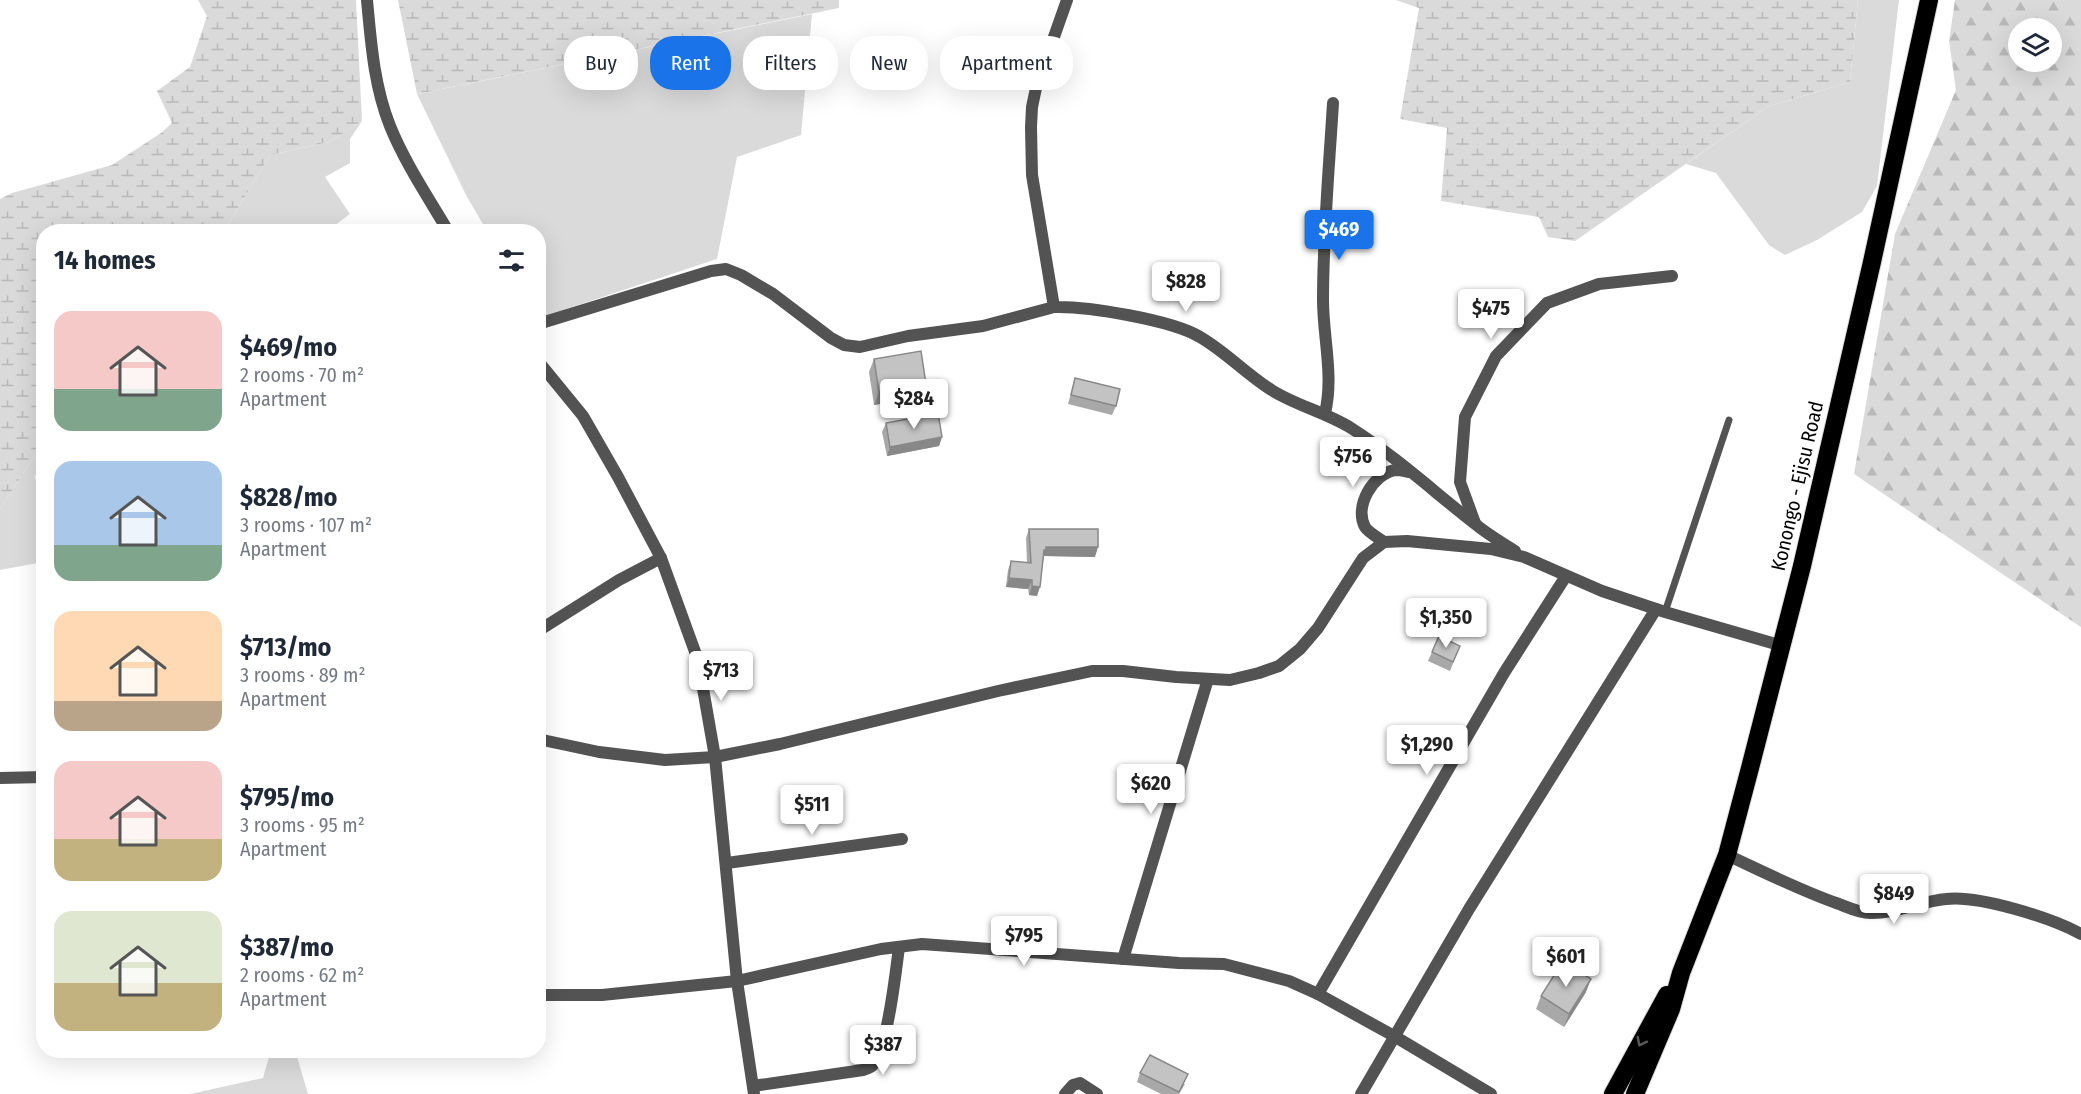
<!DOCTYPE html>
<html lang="en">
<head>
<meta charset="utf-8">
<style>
	:root { --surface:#fff; --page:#f2f2f3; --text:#1f2937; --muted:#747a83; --accent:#1a73e8 }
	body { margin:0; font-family:"Fira Sans Condensed",sans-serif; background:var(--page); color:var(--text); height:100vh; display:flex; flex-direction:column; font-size:22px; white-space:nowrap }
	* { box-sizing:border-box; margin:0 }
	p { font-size:20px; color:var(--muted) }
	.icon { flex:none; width:33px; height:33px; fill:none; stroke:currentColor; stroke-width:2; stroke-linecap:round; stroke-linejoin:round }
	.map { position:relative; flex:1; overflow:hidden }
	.side { position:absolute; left:36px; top:224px; width:510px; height:834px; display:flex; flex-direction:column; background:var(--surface); border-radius:24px; box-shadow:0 6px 24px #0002 }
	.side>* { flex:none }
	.top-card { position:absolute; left:564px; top:36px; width:570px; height:54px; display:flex; gap:12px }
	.fabs { position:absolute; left:2008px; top:18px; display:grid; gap:12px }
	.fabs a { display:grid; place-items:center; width:54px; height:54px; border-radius:50%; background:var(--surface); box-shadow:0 6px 24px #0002; font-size:30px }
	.price { position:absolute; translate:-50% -51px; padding:0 14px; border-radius:6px; background:#fff; color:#222; font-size:20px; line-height:39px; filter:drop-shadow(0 2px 3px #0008) }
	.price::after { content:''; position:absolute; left:50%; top:36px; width:18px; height:14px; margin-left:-9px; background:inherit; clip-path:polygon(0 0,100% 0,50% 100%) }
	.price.active { background:var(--accent); color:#fff }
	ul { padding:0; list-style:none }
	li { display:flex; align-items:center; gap:18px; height:150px; padding:0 18px }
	li span { display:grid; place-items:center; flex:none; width:168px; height:120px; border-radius:18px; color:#555 }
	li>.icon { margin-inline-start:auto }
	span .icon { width:72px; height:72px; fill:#fffc; stroke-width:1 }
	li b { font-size:26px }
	h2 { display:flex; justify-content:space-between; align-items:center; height:72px; padding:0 18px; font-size:26px }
	.chip { padding:0 21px; border-radius:24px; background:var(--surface); box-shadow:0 6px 24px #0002; font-size:21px; line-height:54px }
	.chip.active { background:var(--accent); color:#fff }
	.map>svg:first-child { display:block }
	.grass { fill:#dadada }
	.forest { fill:url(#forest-firs); fill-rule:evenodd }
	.wetland { fill:url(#wetland-marsh) }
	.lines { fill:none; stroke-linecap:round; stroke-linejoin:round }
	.highway-casing { stroke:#dbdbdb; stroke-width:20 }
	.lane { stroke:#535353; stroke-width:7 }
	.street { stroke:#535353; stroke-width:12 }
	.highway { stroke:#000; stroke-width:18 }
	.wall { fill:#a8a8a8 }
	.shaded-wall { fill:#888 }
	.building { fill:#c3c3c3; stroke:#888; stroke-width:1.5 }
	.oneway { stroke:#595959 }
	.labels { text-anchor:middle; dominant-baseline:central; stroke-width:4.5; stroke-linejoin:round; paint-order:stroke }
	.street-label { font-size:20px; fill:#000; stroke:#fff }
</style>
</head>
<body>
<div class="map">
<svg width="2081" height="1094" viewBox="0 0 2081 1094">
	<defs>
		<pattern id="forest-firs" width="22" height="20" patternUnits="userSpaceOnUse" patternTransform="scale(1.5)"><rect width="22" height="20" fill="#dadada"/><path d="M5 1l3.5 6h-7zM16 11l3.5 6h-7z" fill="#b9b9b9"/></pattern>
		<pattern id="wetland-marsh" width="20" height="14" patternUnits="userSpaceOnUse" patternTransform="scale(1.5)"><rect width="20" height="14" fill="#dadada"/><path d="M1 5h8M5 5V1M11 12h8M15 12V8" fill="none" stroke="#b9b9b9"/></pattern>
	</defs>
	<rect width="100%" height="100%" fill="#fff"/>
	<!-- grass -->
	<g class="grass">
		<polygon points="1858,0 1899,0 1877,186 1862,212 1817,240 1785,255 1769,245 1716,173 1686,164 1769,106 1850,82"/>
		<polygon points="812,14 801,135 737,157 717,259 539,318 538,231 487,231 466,195 417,94"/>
		<polygon points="362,121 350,139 350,163 325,177 350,214 327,231 224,231 270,155 329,142"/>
		<polygon points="43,362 43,474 35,476 43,518 43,562 0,570 0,509 43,443 40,364"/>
		<polygon points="271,1050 295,1050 308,1094 190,1094 263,1078"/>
	</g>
	<!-- forest -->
	<path class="forest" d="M 1955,0 L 2081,0 L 2081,627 L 1854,474 L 1895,234 L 1956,90 L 1949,41 ZM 2019,28 L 2052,28 L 2052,62 L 2019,62 Z"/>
	<!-- wetland -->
	<g class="wetland">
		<polygon points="198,0 356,0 362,121 329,142 270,155 224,231 44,231 44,362 40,364 43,443 0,509 0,199 12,193 112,165 161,133 172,123 157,91 190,67 207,16"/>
		<polygon points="398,0 839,0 839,8 417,94"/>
		<polygon points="1396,0 1858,0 1850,82 1769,106 1575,241 1548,237 1539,217 1441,201 1447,128 1400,119 1419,8"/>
	</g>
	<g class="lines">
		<!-- highway casing -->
		<g class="highway-casing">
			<g id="highway">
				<polyline points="1613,1094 1667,995"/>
				<polyline points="1635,1094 1671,1009 1681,973 1727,855 1750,768 1802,566 1872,262 1929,0"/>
			</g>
		</g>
		<!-- lane -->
		<polyline class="lane" points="1665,612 1729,420"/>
		<!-- street -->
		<g class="street">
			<path d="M 367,0 C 371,43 374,86 390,126 C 405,163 428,197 448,231"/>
			<path d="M 1067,0 L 1036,88 L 1032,107 L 1031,127 L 1032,175 L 1054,307 C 1087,306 1172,320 1200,337 C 1226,352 1247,375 1273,391 C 1298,406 1327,413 1351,428 C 1395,456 1433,491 1474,523 C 1487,534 1501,542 1515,551"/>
			<polyline points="538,324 711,271 726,269 741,275 773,294 831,338 844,345 860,347 908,336 983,326 1054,307"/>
			<polyline points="538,361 583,416 618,477 661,558 698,660 715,757 737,981 754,1094"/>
			<path d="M 1325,413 C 1334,376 1323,337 1323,300 C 1323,234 1329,169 1333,103"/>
			<polyline points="1475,523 1460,482 1465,417 1496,356 1547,303 1599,284 1672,276"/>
			<path d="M 1384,542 C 1379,538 1369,533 1365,527 C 1354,506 1373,474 1395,470 C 1400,470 1404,471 1409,472"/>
			<polyline points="538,631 619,580 661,558"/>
			<polyline points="538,739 599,752 665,760 715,757 780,744 998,691 1092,671 1123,671 1176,677 1230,680 1259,673 1279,666 1300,649 1318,628 1363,558 1384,542 1407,541 1491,549 1524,557 1602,591 1665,612 1783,646"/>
			<polyline points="0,778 44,777"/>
			<path d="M 1727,855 C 1764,872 1801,891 1839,904 C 1849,908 1860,913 1870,913 C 1894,914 1922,901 1946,899 C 1979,895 2052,918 2081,934"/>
			<polyline points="727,863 902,839"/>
			<polyline points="1123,959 1208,679"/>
			<polyline points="1318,994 1504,673 1566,576"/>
			<polyline points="538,995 602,995 737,981 881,949 922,944 1179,963 1224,964 1289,981 1318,994 1394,1036 1491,1094"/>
			<path d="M 753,1086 L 863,1070 C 866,1069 870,1068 872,1066 C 887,1053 896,970 899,947"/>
			<polyline points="1065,1094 1073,1085 1080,1083 1097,1094"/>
			<polyline points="1361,1094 1469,909 1656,609"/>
		</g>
		<!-- highway -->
		<use href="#highway" class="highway"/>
	</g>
	<!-- wall -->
	<g class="wall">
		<polygon points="874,359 921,397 874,405 869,372"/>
		<polygon points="1075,378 1116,406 1112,415 1068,404"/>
		<polygon points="886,423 942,437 939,446 887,456 882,432"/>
		<polygon points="1029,529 1095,557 1044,556 1037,596 1029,595 1028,589 1006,587 1008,570 1011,561 1027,563 1026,538"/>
		<polygon points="1460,646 1450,671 1428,661 1432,652"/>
		<polygon points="1586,992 1564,1027 1536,1009 1541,996"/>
		<polygon points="1140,1073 1185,1084 1179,1094 1161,1094 1137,1082"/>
	</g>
	<!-- shaded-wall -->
	<g class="shaded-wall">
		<polygon points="926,384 921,397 874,405 879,392"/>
		<polygon points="942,437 939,446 887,456 890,447"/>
		<polygon points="1046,547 1098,547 1095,557 1044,556 1043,559 1044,550"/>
		<polygon points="1009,578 1032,580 1028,589 1006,587"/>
		<polygon points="1032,586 1040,587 1037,596 1029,595"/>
		<polygon points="1591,979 1586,992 1564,1027 1569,1014"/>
	</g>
	<!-- building -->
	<g class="building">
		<polygon points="921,351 926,384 879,392 874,359"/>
		<polygon points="1075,378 1120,389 1116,406 1071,395"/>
		<polygon points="938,413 942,437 890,447 886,423"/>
		<polygon points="1029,529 1098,529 1098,547 1046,547 1046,550 1044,550 1040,587 1032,586 1032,580 1009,578 1011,561 1031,563"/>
		<polygon points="1439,636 1460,646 1453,662 1432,652"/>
		<polygon points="1563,961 1591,979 1569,1014 1541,996"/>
		<polygon points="1150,1055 1188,1074 1179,1092 1140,1073"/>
	</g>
	<!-- one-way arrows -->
	<defs><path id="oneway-chevron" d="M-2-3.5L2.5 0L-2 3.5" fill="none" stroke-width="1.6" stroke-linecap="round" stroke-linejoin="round" transform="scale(1.5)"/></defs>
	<use class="oneway" href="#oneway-chevron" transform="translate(1641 1042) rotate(117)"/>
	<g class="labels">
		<!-- street labels -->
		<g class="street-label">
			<text transform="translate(1797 486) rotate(-77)">Konongo - Ejisu Road</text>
		</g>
	</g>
</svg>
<div class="fabs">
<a><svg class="icon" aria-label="layers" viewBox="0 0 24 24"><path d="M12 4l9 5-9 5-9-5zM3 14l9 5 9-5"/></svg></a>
</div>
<b class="price active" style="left:1339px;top:261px">$469</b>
<b class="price" style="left:1186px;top:313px">$828</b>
<b class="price" style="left:1491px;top:340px">$475</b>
<b class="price" style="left:914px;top:430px">$284</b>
<b class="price" style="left:1353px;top:488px">$756</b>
<b class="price" style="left:1446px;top:649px">$1,350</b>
<b class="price" style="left:721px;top:702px">$713</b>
<b class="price" style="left:1427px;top:776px">$1,290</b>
<b class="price" style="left:1151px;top:815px">$620</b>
<b class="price" style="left:812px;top:836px">$511</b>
<b class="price" style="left:1894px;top:925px">$849</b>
<b class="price" style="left:1024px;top:967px">$795</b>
<b class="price" style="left:1566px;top:988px">$601</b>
<b class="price" style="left:883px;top:1076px">$387</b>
<div class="top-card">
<a class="chip">Buy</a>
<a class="chip active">Rent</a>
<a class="chip">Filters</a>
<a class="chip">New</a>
<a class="chip">Apartment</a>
</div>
<section class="side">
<h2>14 homes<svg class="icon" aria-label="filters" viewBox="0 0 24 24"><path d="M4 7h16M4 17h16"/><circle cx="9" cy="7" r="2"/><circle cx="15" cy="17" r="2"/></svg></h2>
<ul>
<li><span style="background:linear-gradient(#f6c9c9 65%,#7fa58c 0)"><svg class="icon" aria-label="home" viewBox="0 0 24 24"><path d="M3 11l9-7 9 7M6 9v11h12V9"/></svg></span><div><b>$469/mo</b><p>2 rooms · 70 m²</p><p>Apartment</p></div></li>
<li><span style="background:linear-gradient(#a9c7e8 70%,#7fa58c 0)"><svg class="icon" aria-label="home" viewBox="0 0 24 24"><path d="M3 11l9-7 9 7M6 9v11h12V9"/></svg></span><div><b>$828/mo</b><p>3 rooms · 107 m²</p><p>Apartment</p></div></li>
<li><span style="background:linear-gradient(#ffd9b3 75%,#b9a48a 0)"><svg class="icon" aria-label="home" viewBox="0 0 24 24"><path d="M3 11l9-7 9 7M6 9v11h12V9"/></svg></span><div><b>$713/mo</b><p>3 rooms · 89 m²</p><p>Apartment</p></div></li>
<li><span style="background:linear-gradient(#f6c9c9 65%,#c2b280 0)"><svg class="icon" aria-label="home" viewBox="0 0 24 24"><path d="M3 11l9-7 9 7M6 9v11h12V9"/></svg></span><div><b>$795/mo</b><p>3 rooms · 95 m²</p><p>Apartment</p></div></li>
<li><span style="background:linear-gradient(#dfe7d0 60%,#c2b280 0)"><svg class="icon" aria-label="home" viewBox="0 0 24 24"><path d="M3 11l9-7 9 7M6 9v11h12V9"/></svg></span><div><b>$387/mo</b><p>2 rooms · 62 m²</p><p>Apartment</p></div></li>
</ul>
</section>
</div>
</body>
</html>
